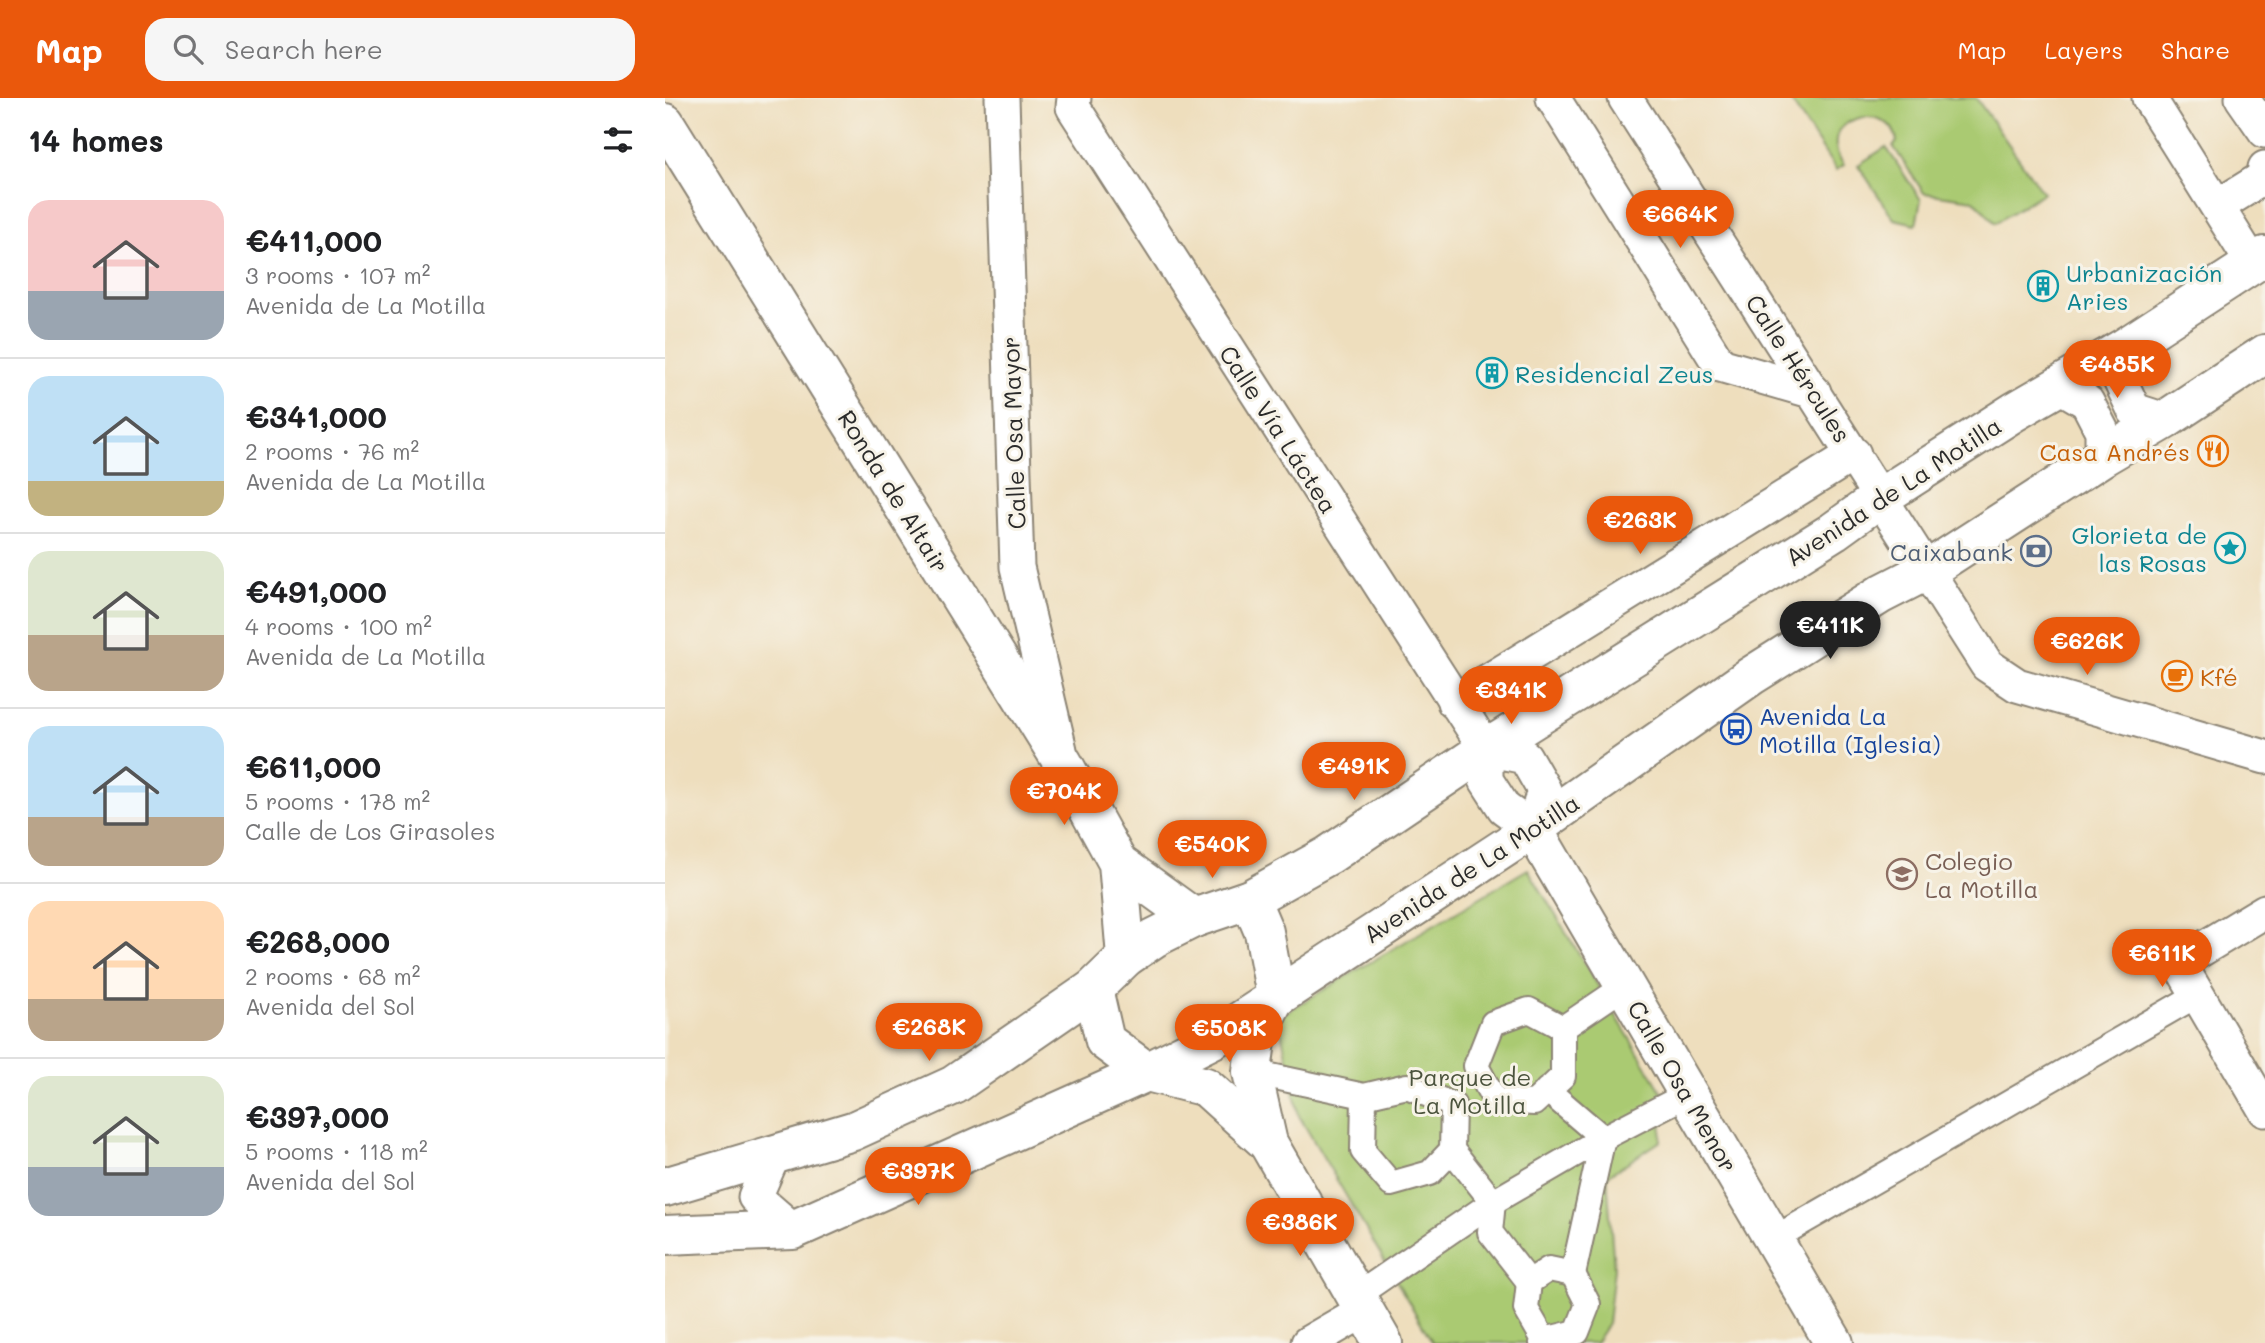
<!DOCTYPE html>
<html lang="en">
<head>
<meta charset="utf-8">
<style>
	:root { --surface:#fff; --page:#f6f6f6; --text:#202124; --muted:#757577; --line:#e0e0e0; --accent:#ea580c }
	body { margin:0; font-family:Mali,sans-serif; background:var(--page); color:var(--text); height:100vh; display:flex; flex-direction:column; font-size:26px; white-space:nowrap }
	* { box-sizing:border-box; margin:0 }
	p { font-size:23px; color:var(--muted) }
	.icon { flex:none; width:38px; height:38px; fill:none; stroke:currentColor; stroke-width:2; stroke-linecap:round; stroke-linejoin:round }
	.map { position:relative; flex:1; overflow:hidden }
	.details { display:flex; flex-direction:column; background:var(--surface); width:665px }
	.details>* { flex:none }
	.price { position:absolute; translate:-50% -60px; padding:0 16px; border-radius:24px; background:var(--accent); color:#fff; font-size:23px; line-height:46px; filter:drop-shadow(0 2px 4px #0008) }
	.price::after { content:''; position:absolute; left:50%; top:42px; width:21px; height:16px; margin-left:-10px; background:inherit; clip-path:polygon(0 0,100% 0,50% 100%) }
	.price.selected { background:#222; color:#fff }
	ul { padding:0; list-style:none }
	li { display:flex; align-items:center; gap:21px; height:175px; padding:0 28px }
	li+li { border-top:2px solid var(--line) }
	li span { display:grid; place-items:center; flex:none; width:196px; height:140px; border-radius:21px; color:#555 }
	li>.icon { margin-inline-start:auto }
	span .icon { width:84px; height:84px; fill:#fffc; stroke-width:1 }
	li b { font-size:30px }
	h2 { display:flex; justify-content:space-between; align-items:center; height:84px; padding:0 28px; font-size:30px }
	header { display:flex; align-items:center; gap:42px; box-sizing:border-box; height:98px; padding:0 35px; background:var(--accent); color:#fff }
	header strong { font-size:33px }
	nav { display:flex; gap:38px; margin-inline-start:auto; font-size:24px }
	.search { width:490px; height:63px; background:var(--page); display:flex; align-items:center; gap:18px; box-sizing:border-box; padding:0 24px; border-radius:21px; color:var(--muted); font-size:26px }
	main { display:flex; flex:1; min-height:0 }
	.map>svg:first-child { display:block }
	.green { fill:#aaca72; stroke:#6a7a4e; stroke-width:2 }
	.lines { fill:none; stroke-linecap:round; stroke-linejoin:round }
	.pedestrian-casing { stroke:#8c8474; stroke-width:28 }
	.minor-casing { stroke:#8c8474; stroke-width:37 }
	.tertiary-casing { stroke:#8c8474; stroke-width:42 }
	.pedestrian { stroke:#fff; stroke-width:24 }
	.minor { stroke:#fff; stroke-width:33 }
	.tertiary { stroke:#fff; stroke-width:38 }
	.labels { text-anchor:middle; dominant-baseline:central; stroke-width:6; stroke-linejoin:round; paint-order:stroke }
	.culture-label { font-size:24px; fill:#0d838f; stroke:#f7f3e8; text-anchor:start }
	.street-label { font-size:24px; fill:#2b2b2b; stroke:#f7f3e8 }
	.food-label { font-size:24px; fill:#c56008; stroke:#f7f3e8; text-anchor:end }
	.service-label { font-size:24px; fill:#4e5e75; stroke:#f7f3e8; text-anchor:end }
	.transit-label { font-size:24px; fill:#164399; stroke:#f7f3e8; text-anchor:start }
	.education-label { font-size:24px; fill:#785e54; stroke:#f7f3e8; text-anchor:start }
	.park-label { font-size:24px; fill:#4b533d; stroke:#f7f3e8 }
</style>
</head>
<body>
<header>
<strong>Map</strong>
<div class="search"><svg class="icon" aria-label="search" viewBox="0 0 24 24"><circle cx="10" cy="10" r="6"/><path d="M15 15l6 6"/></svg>Search here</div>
<nav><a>Map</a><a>Layers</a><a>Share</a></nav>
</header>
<main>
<section class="details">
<h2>14 homes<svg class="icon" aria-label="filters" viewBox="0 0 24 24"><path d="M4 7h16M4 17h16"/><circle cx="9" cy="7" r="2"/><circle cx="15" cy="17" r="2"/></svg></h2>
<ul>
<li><span style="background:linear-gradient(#f6c9c9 65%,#9aa5b1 0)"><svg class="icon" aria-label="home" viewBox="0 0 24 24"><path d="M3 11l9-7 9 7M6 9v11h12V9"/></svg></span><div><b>€411,000</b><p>3 rooms · 107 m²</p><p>Avenida de La Motilla</p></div></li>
<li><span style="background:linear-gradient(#bfe0f5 75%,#c2b280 0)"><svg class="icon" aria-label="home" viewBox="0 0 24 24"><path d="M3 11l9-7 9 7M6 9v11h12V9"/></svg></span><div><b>€341,000</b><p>2 rooms · 76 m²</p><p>Avenida de La Motilla</p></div></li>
<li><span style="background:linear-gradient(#dfe7d0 60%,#b9a48a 0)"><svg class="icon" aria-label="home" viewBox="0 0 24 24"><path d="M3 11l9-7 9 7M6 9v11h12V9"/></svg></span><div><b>€491,000</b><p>4 rooms · 100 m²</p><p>Avenida de La Motilla</p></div></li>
<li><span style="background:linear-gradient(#bfe0f5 65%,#b9a48a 0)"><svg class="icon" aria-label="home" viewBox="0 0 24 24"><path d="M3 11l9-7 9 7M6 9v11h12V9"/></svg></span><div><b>€611,000</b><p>5 rooms · 178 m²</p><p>Calle de Los Girasoles</p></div></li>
<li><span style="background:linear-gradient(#ffd9b3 70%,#b9a48a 0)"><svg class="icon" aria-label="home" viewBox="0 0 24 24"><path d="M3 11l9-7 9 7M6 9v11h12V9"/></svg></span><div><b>€268,000</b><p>2 rooms · 68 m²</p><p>Avenida del Sol</p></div></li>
<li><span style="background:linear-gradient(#dfe7d0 65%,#9aa5b1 0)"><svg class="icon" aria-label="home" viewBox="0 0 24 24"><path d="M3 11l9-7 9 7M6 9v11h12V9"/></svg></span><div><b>€397,000</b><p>5 rooms · 118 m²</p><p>Avenida del Sol</p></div></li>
</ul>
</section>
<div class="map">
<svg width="1600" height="1245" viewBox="0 0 1600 1245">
	<rect width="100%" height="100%" fill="#f7f3e8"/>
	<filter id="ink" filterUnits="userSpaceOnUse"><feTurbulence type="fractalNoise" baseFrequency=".0143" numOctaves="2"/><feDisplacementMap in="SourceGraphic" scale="14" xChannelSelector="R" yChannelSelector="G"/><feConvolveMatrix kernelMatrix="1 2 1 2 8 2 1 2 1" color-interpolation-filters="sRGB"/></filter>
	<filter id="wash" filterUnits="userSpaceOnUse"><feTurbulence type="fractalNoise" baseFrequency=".00686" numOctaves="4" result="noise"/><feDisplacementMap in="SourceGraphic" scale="28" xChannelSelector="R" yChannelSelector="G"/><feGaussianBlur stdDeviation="1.57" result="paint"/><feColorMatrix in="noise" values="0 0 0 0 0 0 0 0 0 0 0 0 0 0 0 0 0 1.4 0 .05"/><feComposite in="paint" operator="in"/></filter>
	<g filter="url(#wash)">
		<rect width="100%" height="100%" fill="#eedebd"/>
		<!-- green -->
		<g class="green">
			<path d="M 1124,0 L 1311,0 L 1378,95 L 1330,125 L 1309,102 L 1259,95 L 1228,48 L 1232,44 C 1227,0 1145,19 1179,67 L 1171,72 Z"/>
			<polygon points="1221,49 1256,102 1251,126 1229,121 1193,67"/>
			<polygon points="863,771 998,996 996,1043 942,1078 949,1170 943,1226 930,1245 768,1245 634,1018 613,919"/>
		</g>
	</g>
	<g filter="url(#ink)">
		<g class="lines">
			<!-- pedestrian casing -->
			<g class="pedestrian-casing">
				<g id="pedestrian">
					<polygon points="864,912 898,930 898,978 869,1005 830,1003 811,968 828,925"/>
					<polyline points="898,930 960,888"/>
					<polyline points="587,974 699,998 742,988 788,1007"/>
					<polyline points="882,992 938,1040"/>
					<polyline points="699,998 698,1053 726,1086 765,1075 787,1052"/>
					<polyline points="788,1007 787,1052 828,1104 825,1134 864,1184"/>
					<polyline points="1108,1141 1532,897"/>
					<polyline points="908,1176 938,1040"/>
					<polyline points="691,1198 828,1104 938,1040 1023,996"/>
					<polyline points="877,1245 879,1242 912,1234 923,1206 908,1176 884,1171 864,1184 861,1211 879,1242"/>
				</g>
			</g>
			<!-- minor casing -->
			<g class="minor-casing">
				<g id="minor">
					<polyline points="337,0 352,469 395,652"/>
					<polyline points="409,0 408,9 821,651"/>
					<polyline points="888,0 1055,267 1149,294"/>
					<polyline points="960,0 1322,567 1352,587 1600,659"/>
					<polyline points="1484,0 1588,166"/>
					<polyline points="1577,0 1600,33"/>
					<polyline points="1553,108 1598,80 1600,70"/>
					<polyline points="1459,250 1454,280 1469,312 1500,322"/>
					<polyline points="1395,288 1422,304 1437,333 1437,359"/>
					<polyline points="789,604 1189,356"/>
					<polygon points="821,651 860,659 879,692 868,731 839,710 821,682"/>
					<polyline points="1600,813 1514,865 1600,1012"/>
					<polyline points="108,1058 90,1099 128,1132"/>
					<polyline points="643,1245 698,1213"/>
				</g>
			</g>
			<!-- tertiary casing -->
			<g class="tertiary-casing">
				<g id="tertiary">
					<polyline points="0,25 398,665 453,765 461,859"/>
					<polyline points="868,731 1169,1245"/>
					<polyline points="453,765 529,820"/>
					<polyline points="585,801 599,834 611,898"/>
					<polyline points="428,891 440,943 482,974 541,989 603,1045"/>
					<polyline points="611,898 592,935 587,974 603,1045 718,1245"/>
					<polyline points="0,1089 188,1033 289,987 428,891 461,859 489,840 529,820 585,801 664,757 821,651 1169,433 1216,399 1349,314 1459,250 1600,158"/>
					<polyline points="0,1137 128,1132 482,974 548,941 868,731 1086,578 1216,496 1261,473 1437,359 1500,322 1600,256"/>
				</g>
			</g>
			<!-- pedestrian -->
			<use href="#pedestrian" class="pedestrian"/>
			<!-- minor -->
			<use href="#minor" class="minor"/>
			<!-- tertiary -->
			<use href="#tertiary" class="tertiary"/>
		</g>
	</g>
	<!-- icons -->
	<defs>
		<g id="building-ring" transform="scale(1.575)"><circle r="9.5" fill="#f7f3e8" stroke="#0f9aa8" stroke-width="1.5"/><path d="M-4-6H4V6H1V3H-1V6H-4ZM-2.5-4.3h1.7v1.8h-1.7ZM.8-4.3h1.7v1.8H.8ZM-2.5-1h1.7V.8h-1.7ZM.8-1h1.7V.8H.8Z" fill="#0f9aa8"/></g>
		<g id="restaurant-ring" transform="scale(1.575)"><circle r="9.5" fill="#f7f3e8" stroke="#e8710a" stroke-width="1.5"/><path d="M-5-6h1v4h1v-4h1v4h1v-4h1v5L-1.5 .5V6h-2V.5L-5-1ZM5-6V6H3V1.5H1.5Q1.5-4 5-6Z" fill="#e8710a"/></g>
		<g id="sight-ring" transform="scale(1.575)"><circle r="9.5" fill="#f7f3e8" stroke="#0f9aa8" stroke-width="1.5"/><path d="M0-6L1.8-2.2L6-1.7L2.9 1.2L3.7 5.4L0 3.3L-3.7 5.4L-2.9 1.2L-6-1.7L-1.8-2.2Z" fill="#0f9aa8"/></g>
		<g id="bank-ring" transform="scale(1.575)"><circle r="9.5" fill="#f7f3e8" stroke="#5c6f8a" stroke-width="1.5"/><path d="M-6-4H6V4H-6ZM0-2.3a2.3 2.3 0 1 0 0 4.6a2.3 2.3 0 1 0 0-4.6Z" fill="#5c6f8a"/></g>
		<g id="cafe-ring" transform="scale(1.575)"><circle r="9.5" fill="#f7f3e8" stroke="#e8710a" stroke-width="1.5"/><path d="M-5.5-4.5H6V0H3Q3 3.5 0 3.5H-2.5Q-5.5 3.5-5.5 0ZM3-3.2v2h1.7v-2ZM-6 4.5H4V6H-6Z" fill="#e8710a"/></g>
		<g id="bus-ring" transform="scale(1.575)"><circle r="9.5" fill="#f7f3e8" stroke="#1a4fb4" stroke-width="1.5"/><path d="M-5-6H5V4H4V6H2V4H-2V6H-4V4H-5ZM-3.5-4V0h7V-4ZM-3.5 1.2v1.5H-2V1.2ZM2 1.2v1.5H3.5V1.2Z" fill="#1a4fb4"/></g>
		<g id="school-ring" transform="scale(1.575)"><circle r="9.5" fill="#f7f3e8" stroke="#8d6e63" stroke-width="1.5"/><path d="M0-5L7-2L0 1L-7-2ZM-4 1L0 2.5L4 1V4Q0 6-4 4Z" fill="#8d6e63"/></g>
	</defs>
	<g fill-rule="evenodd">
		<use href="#building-ring" x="1378" y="188"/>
		<use href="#building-ring" x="827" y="275"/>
		<use href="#restaurant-ring" x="1548" y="353"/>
		<use href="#sight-ring" x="1565" y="450"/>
		<use href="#bank-ring" x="1371" y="453"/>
		<use href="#cafe-ring" x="1512" y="578"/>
		<use href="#bus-ring" x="1071" y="631"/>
		<use href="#school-ring" x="1237" y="776"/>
	</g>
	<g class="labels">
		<!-- culture labels -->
		<g class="culture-label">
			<text x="1401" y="174">Urbanización<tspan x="1401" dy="28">Aries</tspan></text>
			<text x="850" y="275">Residencial Zeus</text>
			<text x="1542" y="436" text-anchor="end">Glorieta de<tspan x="1542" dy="28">las Rosas</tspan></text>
		</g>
		<!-- street labels -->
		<g class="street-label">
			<text transform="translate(1134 270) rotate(57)">Calle Hércules</text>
			<text transform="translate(614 331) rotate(57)">Calle Vía Láctea</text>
			<text transform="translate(348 335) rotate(-92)">Calle Osa Mayor</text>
			<text transform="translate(229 393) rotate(58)">Ronda de Altair</text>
			<text transform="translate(1228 393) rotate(-33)">Avenida de La Motilla</text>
			<text transform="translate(806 770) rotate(-33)">Avenida de La Motilla</text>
			<text transform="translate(1018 988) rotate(60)">Calle Osa Menor</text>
		</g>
		<!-- food labels -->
		<g class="food-label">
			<text x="1525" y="353">Casa Andrés</text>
			<text x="1535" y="578" text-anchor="start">Kfé</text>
		</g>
		<!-- service labels -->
		<g class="service-label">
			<text x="1348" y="453">Caixabank</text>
		</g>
		<!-- transit labels -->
		<g class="transit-label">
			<text x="1094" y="617">Avenida La<tspan x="1094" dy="28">Motilla (Iglesia)</tspan></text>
		</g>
		<!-- education labels -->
		<g class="education-label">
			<text x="1260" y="762">Colegio<tspan x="1260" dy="28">La Motilla</tspan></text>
		</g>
		<!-- park labels -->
		<g class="park-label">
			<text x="805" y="978">Parque de<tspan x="805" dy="28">La Motilla</tspan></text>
		</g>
	</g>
</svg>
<b class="price" style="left:1015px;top:152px">€664K</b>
<b class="price" style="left:1452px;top:302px">€485K</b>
<b class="price" style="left:975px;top:458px">€263K</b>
<b class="price selected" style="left:1165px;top:563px">€411K</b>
<b class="price" style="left:1422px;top:579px">€626K</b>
<b class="price" style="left:846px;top:628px">€341K</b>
<b class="price" style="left:689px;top:704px">€491K</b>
<b class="price" style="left:399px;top:729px">€704K</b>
<b class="price" style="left:547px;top:782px">€540K</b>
<b class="price" style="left:1497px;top:891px">€611K</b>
<b class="price" style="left:264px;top:965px">€268K</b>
<b class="price" style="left:564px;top:966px">€508K</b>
<b class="price" style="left:253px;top:1109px">€397K</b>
<b class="price" style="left:635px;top:1160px">€386K</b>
</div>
</main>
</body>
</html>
